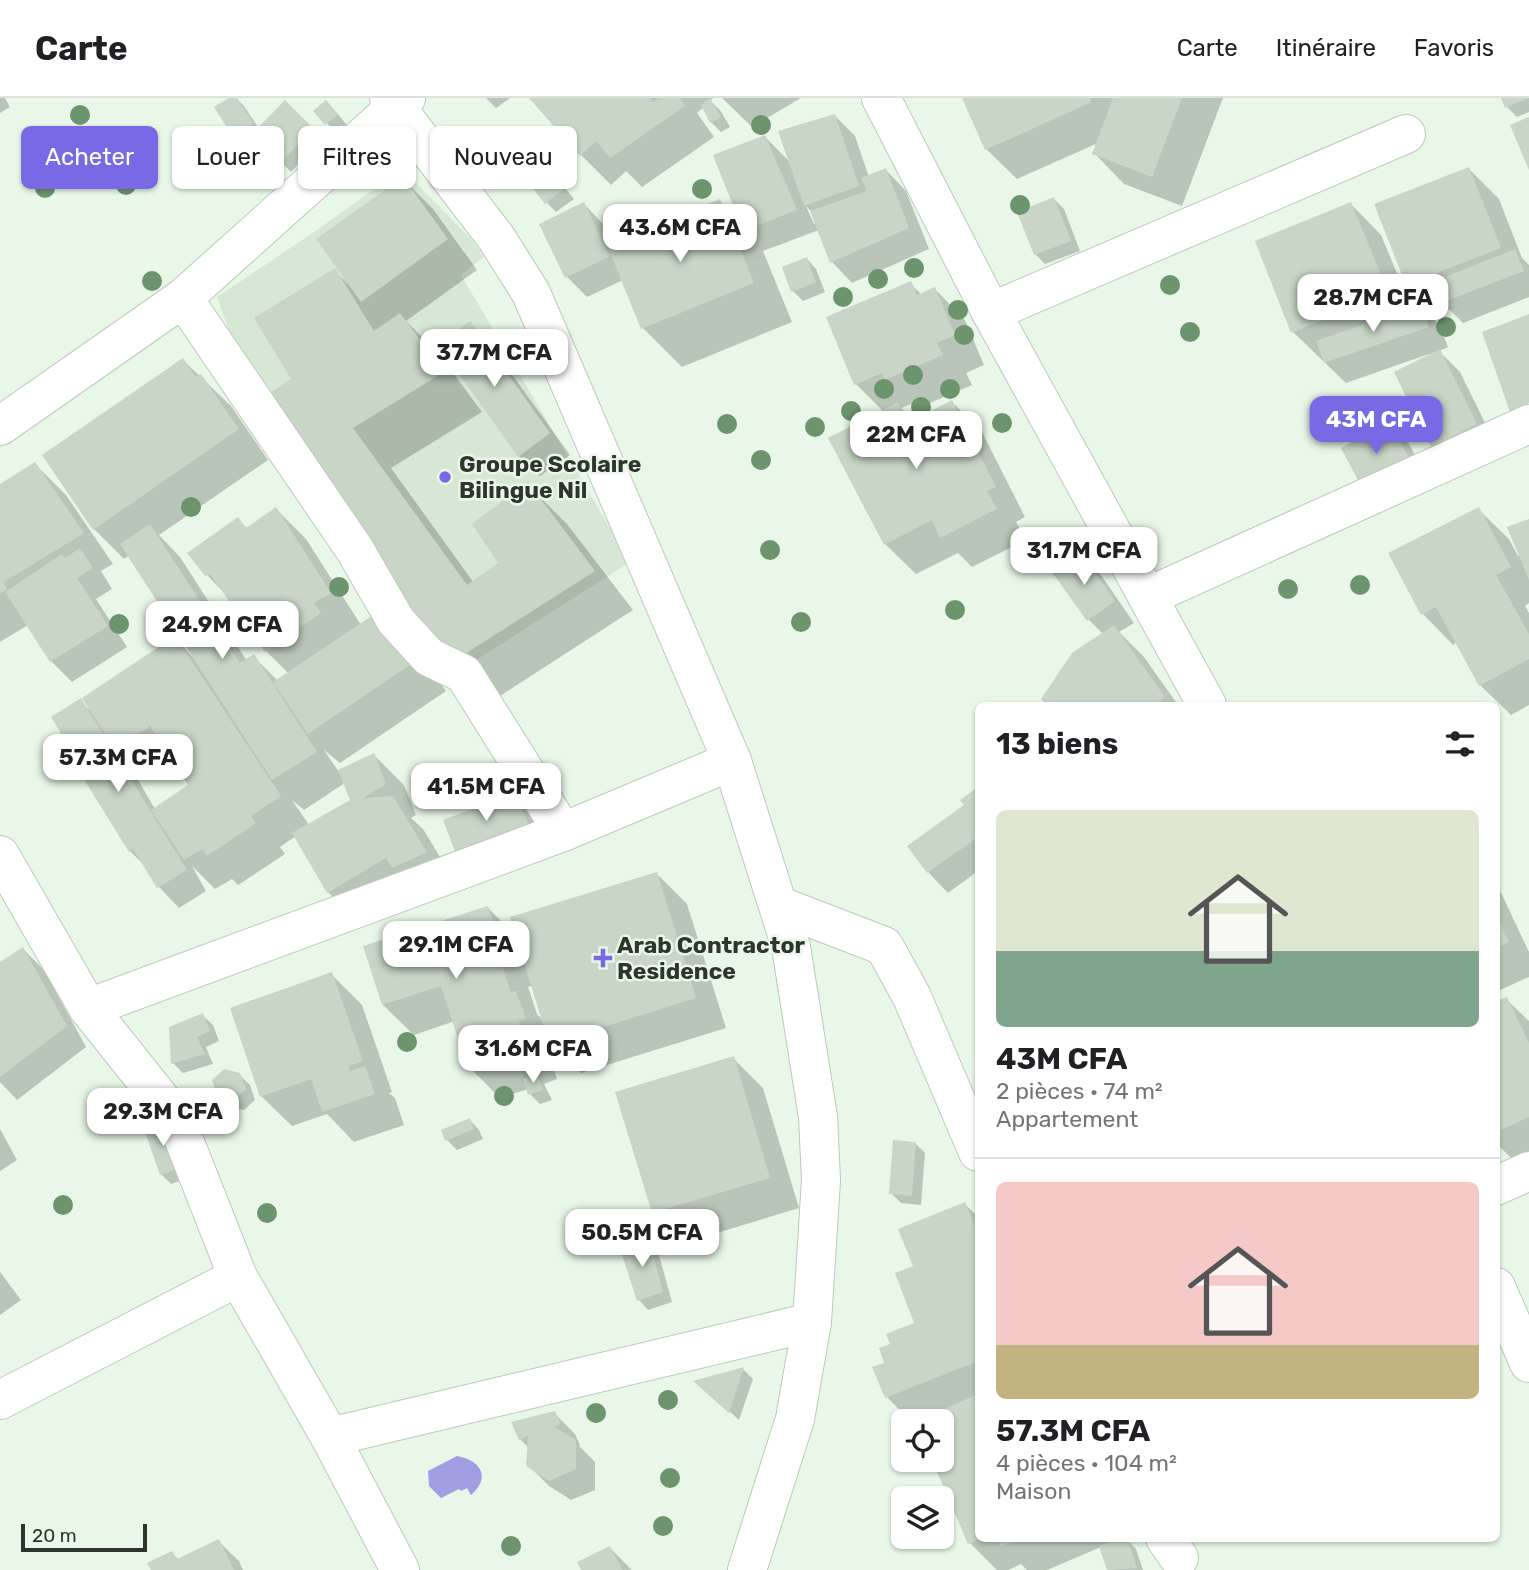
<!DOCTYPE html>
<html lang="fr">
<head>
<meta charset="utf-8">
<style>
	:root { --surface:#fff; --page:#f6f6f6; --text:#202124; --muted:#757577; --line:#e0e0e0; --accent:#7a69e4 }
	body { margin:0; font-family:Rubik,sans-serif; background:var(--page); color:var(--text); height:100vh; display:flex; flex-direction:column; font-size:26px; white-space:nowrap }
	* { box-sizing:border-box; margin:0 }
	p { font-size:23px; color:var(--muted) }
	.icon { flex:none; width:38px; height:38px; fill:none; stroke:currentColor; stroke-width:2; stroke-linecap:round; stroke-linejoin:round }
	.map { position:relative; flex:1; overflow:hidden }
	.drawer { position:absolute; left:975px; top:604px; width:525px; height:840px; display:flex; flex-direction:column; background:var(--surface); border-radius:10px; box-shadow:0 2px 5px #0004 }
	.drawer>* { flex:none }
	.banner { position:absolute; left:21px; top:28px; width:665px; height:63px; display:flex; gap:14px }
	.tools { position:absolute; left:891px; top:1311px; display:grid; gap:14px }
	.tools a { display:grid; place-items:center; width:63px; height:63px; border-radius:10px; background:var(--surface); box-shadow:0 2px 5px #0004; font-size:35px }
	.scale { position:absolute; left:21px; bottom:18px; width:126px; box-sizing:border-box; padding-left:7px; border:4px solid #2f342e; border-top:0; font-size:19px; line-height:24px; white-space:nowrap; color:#2f342e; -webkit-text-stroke:5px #e9f7e8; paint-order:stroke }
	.price { position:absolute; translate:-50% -60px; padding:0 16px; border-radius:14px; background:#fff; color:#222; font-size:23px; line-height:46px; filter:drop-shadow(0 2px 4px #0008) }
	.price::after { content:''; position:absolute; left:50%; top:42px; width:21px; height:16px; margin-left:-10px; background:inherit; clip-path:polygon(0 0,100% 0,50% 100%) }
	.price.current { background:var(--accent); color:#fff }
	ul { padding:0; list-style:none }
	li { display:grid; align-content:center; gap:14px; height:371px; padding:0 21px }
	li+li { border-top:2px solid var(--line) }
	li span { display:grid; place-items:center; height:217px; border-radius:10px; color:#555 }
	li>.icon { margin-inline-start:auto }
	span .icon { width:126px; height:126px; fill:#fffc; stroke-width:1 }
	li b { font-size:30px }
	h2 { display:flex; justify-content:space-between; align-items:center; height:84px; padding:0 21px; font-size:30px }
	.pill { padding:0 24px; border-radius:10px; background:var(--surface); box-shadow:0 2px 5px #0004; font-size:24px; line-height:63px }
	.pill.current { background:var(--accent); color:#fff }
	header { display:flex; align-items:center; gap:42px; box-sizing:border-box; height:98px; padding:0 35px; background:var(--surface); border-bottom:2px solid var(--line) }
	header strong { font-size:33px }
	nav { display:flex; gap:38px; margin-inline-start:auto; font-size:24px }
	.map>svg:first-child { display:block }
	.built { fill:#d6e8d5 }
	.water { fill:#a19ee4 }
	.shadow { fill:#0003; fill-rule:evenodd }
	.building { fill:#c8d5c7 }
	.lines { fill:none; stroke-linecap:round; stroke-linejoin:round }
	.street-casing { stroke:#bdcabc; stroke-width:40 }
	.street { stroke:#fff; stroke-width:38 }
	.tree { fill:#6c946d }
	.poi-dot { fill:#7a69e4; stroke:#e9f7e8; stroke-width:2.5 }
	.labels { text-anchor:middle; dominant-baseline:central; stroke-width:5; stroke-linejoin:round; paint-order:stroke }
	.poi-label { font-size:23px; font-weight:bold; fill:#2f342e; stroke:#e9f7e8; text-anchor:start }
</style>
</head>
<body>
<header>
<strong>Carte</strong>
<nav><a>Carte</a><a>Itinéraire</a><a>Favoris</a></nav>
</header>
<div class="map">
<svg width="1529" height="1472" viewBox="0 0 1529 1472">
	<rect width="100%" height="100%" fill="#e9f7e8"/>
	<!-- built -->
	<polygon class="built" points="402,71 471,141 484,159 461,177 630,464 473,564 419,543 251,294 217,199 317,132"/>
	<!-- water -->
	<path class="water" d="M 457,1358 C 480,1362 492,1379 471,1397 L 467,1390 L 461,1393 L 459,1391 L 441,1400 L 429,1388 L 428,1373 Z"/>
	<!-- shadow -->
	<g class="shadow">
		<polygon points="0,0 5,0 10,9 0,15"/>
		<polygon points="232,0 236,0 244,8 259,31 285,4 322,42 291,74 257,40 244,48 235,38"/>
		<polygon points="486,0 510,0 496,10"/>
		<polygon points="532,0 713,0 710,3 720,12 730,29 721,34 711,24 704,9 697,15 714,39 642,89 626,73 611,87 581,57"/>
		<polygon points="722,0 801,0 752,29"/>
		<polygon points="963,0 1223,0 1182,108 1124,86 1094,55 1098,45 1017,81 986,51"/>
		<polygon points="1503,0 1529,0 1529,14 1517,19 1507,9"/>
		<polygon points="336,14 347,27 337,35 327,25"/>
		<path d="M 835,18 L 855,38 L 869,79 L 886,72 L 906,93 L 929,151 L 852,185 L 832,164 L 819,132 L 763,153 L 792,224 L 682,269 L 643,230 L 623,182 L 587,199 L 567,179 L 584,106 L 604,127 L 613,146 L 719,103 L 741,125 L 765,39 L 791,65 ZM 806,108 L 812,114 L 817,125 L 814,126 Z"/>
		<polygon points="517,32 574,101 556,114 546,104"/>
		<polygon points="1469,71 1499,101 1522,160 1529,167 1529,199 1463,225 1449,211 1438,216 1408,186"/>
		<polygon points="403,81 433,111 477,172 406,223 439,256 482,314 391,370 474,485 501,466 528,387 567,426 633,512 500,598 459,582 294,282 335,173 348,186"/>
		<polygon points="1054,101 1064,111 1080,153 1045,166 1035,156"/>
		<polygon points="1351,106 1381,137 1412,211 1420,208 1440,228 1448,249 1439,253 1460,274 1496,347 1452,369 1432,348 1429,256 1346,285 1293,234"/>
		<polygon points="807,161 816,171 825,194 803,203 793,193"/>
		<polygon points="910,185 922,197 935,191 965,222 984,267 966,275 972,287 916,311 911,306 901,310 915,324 952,304 982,334 1025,419 1016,424 1026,442 972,469 958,455 916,476 885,446 883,313 856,286"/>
		<polygon points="470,226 490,246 570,357 540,378 519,358"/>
		<path d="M 183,262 L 231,308 L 268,362 L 159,437 L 180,459 L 247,563 L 254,559 L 278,583 L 289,576 L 266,553 L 229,500 L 207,477 L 238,422 L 248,431 L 276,411 L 306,441 L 361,527 L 412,543 L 446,593 L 340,665 L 324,652 L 339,674 L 374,657 L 404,687 L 416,717 L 411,720 L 423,731 L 456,785 L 358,824 L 328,794 L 296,738 L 280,749 L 285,756 L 238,787 L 232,781 L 215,791 L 192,768 L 206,793 L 179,810 L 159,789 L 147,770 L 130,753 L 78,660 L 80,603 L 90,612 L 175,541 L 193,559 L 130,457 L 124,461 L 94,431 ZM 124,658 L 147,681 L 174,662 L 191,687 L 155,711 ZM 345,685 L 352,703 L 309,727 L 292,702 L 304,712 Z"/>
		<polygon points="1389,325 1409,346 1431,386 1343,351"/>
		<polygon points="35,366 66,397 113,466 101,473 112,491 96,501 127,549 72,584 51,563 28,527 0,544 0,388"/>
		<polygon points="1478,411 1509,441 1518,458 1520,457 1529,423 1529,505 1525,508 1529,515 1529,607 1511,617 1480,587 1457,544 1453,547 1423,516 1391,455"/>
		<polygon points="1080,456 1101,477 1134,525 1119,534 1144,559 1178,607 1048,607 1044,601 1103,536 1088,521"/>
		<polygon points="978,691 978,773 948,795 928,774 909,748 966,708 963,702"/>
		<polygon points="515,697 536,717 548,749 478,776"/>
		<path d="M 656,775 L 687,806 L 726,930 L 581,975 L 557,951 L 548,953 L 557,981 L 544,986 L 552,1002 L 540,1006 L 530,996 L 528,991 L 500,1000 L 470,970 L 455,923 L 414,937 L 383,907 L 488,810 L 518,840 ZM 533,887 L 544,923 L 537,916 L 528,889 Z"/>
		<polygon points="1496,784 1529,854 1529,879 1496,894"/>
		<polygon points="23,851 44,872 86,949 17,1002 0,984 0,866"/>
		<polygon points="331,876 362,907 392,994 389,995 395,1000 404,1027 354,1044 327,1016 292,1028 261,998"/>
		<polygon points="1506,901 1529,923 1529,1062 1518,1067 1496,1045 1496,905"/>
		<polygon points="203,918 213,927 219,943 206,949 213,966 183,975 173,965"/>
		<polygon points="733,960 763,990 799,1110 684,1145 653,1114"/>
		<polygon points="239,977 250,987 255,1002 244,1012 229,1009 219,999"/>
		<polygon points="470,1022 479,1032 483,1041 457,1052 447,1042 443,1033"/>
		<polygon points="0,1031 17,1062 0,1073"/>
		<polygon points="146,1032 191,1079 171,1086 161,1076"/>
		<polygon points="915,1045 925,1055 921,1107 901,1105 891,1095"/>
		<polygon points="965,1106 978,1119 978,1440 1119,1440 1120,1443 1126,1441 1136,1451 1143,1472 1109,1472 1101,1449 1047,1472 1027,1472 1021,1466 1008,1472 997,1472 970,1445 934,1362 942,1362 942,1330 952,1325 949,1317 934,1323 910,1323 887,1299 886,1266 892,1247 916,1226 915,1168"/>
		<polygon points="647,1140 657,1150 672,1204 648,1212 639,1202"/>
		<polygon points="0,1174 21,1202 0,1217"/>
		<polygon points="743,1271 753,1281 739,1322 706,1292"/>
		<polygon points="554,1315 575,1336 580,1347 579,1348 595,1364 595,1392 571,1402 549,1388 528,1367 529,1350 520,1341"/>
		<polygon points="218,1443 239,1463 243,1472 153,1472 172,1455 179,1462"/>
		<polygon points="610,1450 632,1472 583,1472"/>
	</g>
	<!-- building -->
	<g class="building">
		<polygon points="229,0 237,0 254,26 233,39 214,9"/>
		<polygon points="529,0 650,0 653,4 658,0 680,0 685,8 610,60 596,43 580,58"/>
		<polygon points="710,0 721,19 710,25 701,7"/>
		<polygon points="962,0 1091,0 1090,5 985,52"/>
		<polygon points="1113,0 1182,0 1152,79 1092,56"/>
		<polygon points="1501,0 1529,0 1505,10"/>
		<polygon points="285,2 314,31 280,65 251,37"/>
		<polygon points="326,2 338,16 325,27 313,13"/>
		<polygon points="835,16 859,88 804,108 778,33"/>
		<polygon points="1529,19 1529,72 1510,27"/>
		<polygon points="517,30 565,90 545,106 497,45"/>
		<polygon points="765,37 797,112 743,133 713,57"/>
		<polygon points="1469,69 1501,150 1406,187 1374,106"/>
		<polygon points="886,70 909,130 830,165 810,113 867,93 861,80"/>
		<polygon points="403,79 448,141 361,204 316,141"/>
		<polygon points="1054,99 1071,143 1034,157 1017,114"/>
		<polygon points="720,101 754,185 641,231 607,147"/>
		<polygon points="584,104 610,158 565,180 539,126"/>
		<polygon points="1351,104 1389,196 1291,235 1255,143"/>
		<polygon points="1515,151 1524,173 1441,205 1432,184"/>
		<polygon points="807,159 816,184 791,194 782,169"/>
		<polygon points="335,170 374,233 400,215 444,274 353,330 467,487 498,465 472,426 528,384 595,473 460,559 418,543 268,296 291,281 254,220"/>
		<polygon points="911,183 917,197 935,189 955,237 937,245 943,257 885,282 882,275 854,287 826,219"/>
		<polygon points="1420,206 1429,229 1324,265 1316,243"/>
		<polygon points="1529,216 1529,305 1510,314 1482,234"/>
		<polygon points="470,223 550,335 518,359 438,246"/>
		<polygon points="1440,251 1477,326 1431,349 1394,274"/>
		<polygon points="183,260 196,279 201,276 239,331 93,432 42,357"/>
		<polygon points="952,302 996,389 987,393 997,411 940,440 932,422 884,447 828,340 898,304 907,326"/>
		<polygon points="1389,323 1412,365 1363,392 1341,350"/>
		<polygon points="35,364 84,435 4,484 7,491 0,496 0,386"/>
		<polygon points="276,409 331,495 314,505 321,515 265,554 210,476 205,478 187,455 238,419 246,430"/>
		<polygon points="1479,409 1511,469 1496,477 1529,536 1529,561 1479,588 1436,509 1421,517 1388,455"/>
		<polygon points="1529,421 1529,482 1507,429"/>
		<polygon points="150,426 240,565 254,556 317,654 272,682 120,446"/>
		<polygon points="80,450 93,470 77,480 108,528 50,564 5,494 62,456 65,460"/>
		<polygon points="1080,454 1115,503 1087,523 1052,474"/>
		<polygon points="382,511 417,562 308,636 273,584"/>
		<polygon points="1114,527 1165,599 1154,607 1046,607 1041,601 1072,555"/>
		<polygon points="175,538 281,698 251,718 256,725 207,758 202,751 184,762 151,712 188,687 150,628 115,651 82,600"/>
		<polygon points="81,600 187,772 157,790 133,751 129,754 72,662 76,660 51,619"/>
		<polygon points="374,655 386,686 363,700 393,698 427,754 392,770 386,760 327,795 292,735 350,702 338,672"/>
		<polygon points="978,689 978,739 927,775 907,748 964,707 960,702"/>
		<polygon points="515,695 529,728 456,756 443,722"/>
		<polygon points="657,774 696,900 549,946 510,819"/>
		<polygon points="488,808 504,857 499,859 511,894 516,893 526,921 519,923 528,951 468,971 441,888 382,907 363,848"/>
		<polygon points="1496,816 1509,844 1496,850"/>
		<polygon points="23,849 67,928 0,979 0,864"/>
		<polygon points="332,874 363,963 349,968 350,973 365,968 375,996 322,1014 311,981 260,999 230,910"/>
		<polygon points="1507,899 1529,945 1529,1019 1496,1034 1496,903"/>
		<polygon points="203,915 210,933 197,939 205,956 171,966 169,929"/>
		<polygon points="734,958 770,1080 652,1115 615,994"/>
		<polygon points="224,971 240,975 246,991 234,1003 218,1000 212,982"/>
		<polygon points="537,976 543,992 528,997 523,981"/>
		<polygon points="470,1020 474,1031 445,1043 441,1032"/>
		<polygon points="167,1023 182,1069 160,1077 144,1031"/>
		<polygon points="893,1042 916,1044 912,1098 889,1096"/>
		<polygon points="965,1104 978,1136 978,1263 885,1300 872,1269 884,1265 879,1250 890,1246 886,1236 914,1225 895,1175 913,1168 898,1131"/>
		<polygon points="648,1138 663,1194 637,1203 620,1150"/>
		<polygon points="744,1269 729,1315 693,1283"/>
		<polygon points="978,1296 978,1442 968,1446 932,1362 942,1362 942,1328 950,1324 944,1311"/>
		<polygon points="555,1313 561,1326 554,1329 576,1342 576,1371 549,1383 526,1368 528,1338 519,1342 511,1324"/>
		<polygon points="997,1440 1021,1440 1001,1449"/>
		<polygon points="1122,1440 1127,1440 1137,1470 1107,1472 1099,1448"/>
		<polygon points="219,1441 234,1472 151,1472 147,1465 172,1453 177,1461"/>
		<polygon points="610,1448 622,1472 581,1472 577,1464"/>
	</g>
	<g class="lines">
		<!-- street casing -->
		<g class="street-casing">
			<g id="street">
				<polyline points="389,0 497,141 531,195 732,663 791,849 818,1019 821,1082 812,1224 795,1321 747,1472"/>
				<polyline points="881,0 991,214 1207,607"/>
				<polyline points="183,200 406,0"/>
				<polyline points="991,214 1406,36"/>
				<polyline points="0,328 183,200 355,452 396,523 429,559 464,576 563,734"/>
				<polyline points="1149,498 1529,326"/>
				<polyline points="0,757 88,910 175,1019 238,1179 330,1339 400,1472"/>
				<polyline points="780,808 884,848 912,899 978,1054"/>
				<polyline points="88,910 563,734 732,663"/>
				<polyline points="1496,1088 1529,1073"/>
				<polyline points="1496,1189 1529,1265"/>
				<polyline points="0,1302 238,1179"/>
				<polyline points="330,1339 812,1224"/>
				<polyline points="1165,1440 1179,1460"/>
			</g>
		</g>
		<!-- street -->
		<use href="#street" class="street"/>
	</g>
	<!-- trees -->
	<g class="tree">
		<circle cx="80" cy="17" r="10"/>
		<circle cx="761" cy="27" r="10"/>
		<circle cx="126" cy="87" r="10"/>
		<circle cx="45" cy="90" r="10"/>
		<circle cx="702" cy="91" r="10"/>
		<circle cx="1020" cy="107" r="10"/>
		<circle cx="914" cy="170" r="10"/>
		<circle cx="878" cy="181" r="10"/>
		<circle cx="152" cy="183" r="10"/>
		<circle cx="1170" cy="187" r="10"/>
		<circle cx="843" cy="199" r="10"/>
		<circle cx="958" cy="212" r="10"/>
		<circle cx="1446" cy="229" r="10"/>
		<circle cx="1190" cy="234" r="10"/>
		<circle cx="964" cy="237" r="10"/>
		<circle cx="913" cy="277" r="10"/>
		<circle cx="884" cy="291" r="10"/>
		<circle cx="950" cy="291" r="10"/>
		<circle cx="921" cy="309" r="10"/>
		<circle cx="851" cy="313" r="10"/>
		<circle cx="1002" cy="325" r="10"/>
		<circle cx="727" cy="326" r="10"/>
		<circle cx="815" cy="329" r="10"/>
		<circle cx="761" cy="362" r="10"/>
		<circle cx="191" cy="409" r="10"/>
		<circle cx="770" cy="452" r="10"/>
		<circle cx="1360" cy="487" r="10"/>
		<circle cx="339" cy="489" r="10"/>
		<circle cx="1288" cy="491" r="10"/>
		<circle cx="955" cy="512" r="10"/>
		<circle cx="801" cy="524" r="10"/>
		<circle cx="119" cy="526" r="10"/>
		<circle cx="407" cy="944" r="10"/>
		<circle cx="504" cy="998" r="10"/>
		<circle cx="63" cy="1107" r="10"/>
		<circle cx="267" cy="1115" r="10"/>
		<circle cx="668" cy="1302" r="10"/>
		<circle cx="596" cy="1315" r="10"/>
		<circle cx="670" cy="1380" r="10"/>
		<circle cx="663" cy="1428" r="10"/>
		<circle cx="511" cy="1448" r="10"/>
	</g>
	<!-- markers -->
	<g class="poi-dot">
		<circle cx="445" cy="379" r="7"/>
		<path d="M599.5 849.5h7v7h7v7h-7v7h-7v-7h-7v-7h7z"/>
	</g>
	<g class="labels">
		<!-- poi labels -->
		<g class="poi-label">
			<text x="459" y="366">Groupe Scolaire<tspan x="459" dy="26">Bilingue Nil</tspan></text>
			<text x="617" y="847">Arab Contractor<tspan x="617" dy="26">Residence</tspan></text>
		</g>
	</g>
</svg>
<div class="tools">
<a><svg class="icon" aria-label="locate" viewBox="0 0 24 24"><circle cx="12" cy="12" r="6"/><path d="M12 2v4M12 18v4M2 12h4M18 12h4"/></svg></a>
<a><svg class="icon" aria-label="layers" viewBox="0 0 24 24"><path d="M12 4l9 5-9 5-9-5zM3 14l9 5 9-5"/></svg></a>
</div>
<div class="scale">20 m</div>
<b class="price" style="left:680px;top:166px">43.6M CFA</b>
<b class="price" style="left:1373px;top:236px">28.7M CFA</b>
<b class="price" style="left:494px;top:291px">37.7M CFA</b>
<b class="price current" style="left:1376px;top:358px">43M CFA</b>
<b class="price" style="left:916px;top:373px">22M CFA</b>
<b class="price" style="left:1084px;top:489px">31.7M CFA</b>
<b class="price" style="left:222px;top:563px">24.9M CFA</b>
<b class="price" style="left:118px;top:696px">57.3M CFA</b>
<b class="price" style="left:486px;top:725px">41.5M CFA</b>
<b class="price" style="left:456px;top:883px">29.1M CFA</b>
<b class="price" style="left:533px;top:987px">31.6M CFA</b>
<b class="price" style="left:163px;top:1050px">29.3M CFA</b>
<b class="price" style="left:642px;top:1171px">50.5M CFA</b>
<div class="banner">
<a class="pill current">Acheter</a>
<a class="pill">Louer</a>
<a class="pill">Filtres</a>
<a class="pill">Nouveau</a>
</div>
<section class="drawer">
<h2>13 biens<svg class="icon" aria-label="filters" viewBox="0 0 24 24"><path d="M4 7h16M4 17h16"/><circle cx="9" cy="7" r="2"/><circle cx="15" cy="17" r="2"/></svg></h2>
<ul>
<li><span style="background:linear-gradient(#dfe7d0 65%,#7fa58c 0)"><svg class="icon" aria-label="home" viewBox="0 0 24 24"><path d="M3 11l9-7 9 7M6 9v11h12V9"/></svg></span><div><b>43M CFA</b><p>2 pièces · 74 m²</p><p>Appartement</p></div></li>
<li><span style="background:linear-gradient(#f6c9c9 75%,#c2b280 0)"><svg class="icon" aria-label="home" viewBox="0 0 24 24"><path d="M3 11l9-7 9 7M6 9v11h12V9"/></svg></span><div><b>57.3M CFA</b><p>4 pièces · 104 m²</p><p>Maison</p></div></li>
</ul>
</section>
</div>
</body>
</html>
